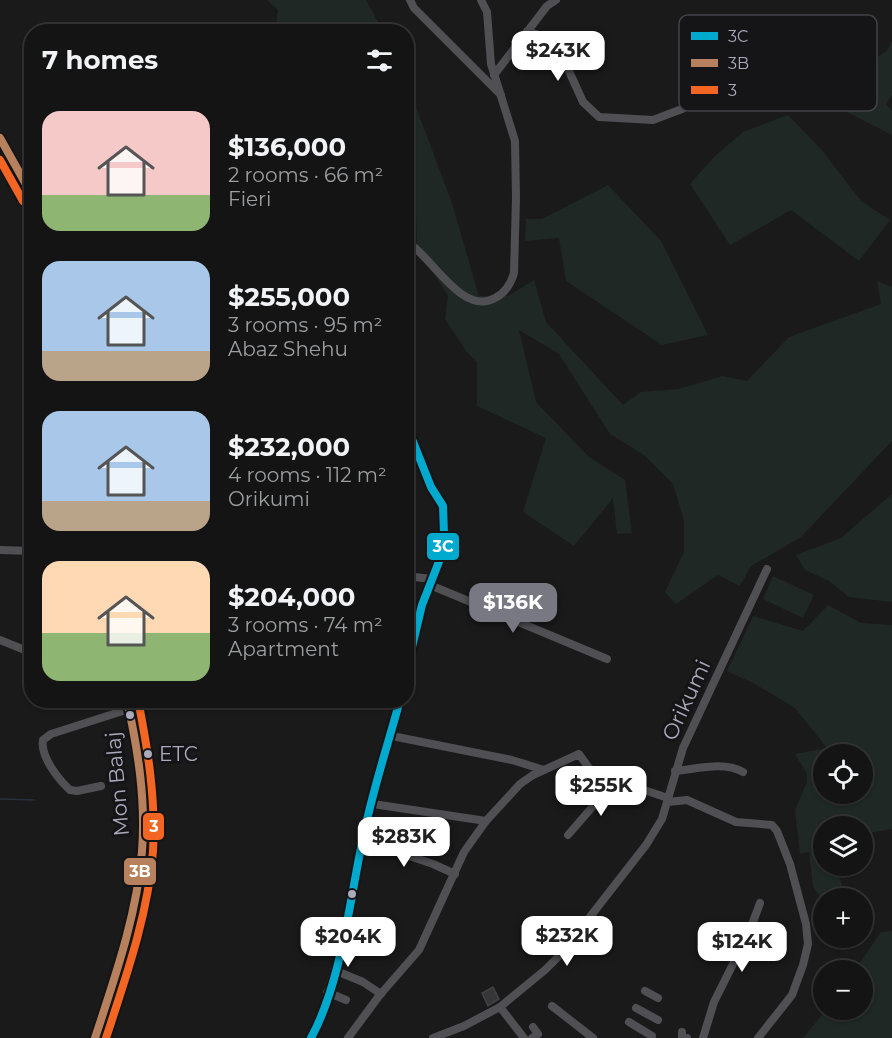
<!DOCTYPE html>
<html lang="en">
<head>
<meta charset="utf-8">
<style>
	:root { --surface:#141414; --page:#1d1d1d; --text:#f1f3f6; --muted:#9d9ea0; --line:#333334; --accent:#787883 }
	body { margin:0; font-family:Montserrat,sans-serif; background:var(--page); color:var(--text); height:100vh; display:flex; flex-direction:column; font-size:22px; white-space:nowrap }
	* { box-sizing:border-box; margin:0 }
	p { font-size:20px; color:var(--muted) }
	.icon { flex:none; width:33px; height:33px; fill:none; stroke:currentColor; stroke-width:2; stroke-linecap:round; stroke-linejoin:round }
	.map { position:relative; flex:1; overflow:hidden }
	.details { position:absolute; left:24px; top:24px; width:390px; height:684px; display:flex; flex-direction:column; background:var(--surface); border-radius:24px; box-shadow:0 2px 4px #0004,0 0 0 2px var(--line) }
	.details>* { flex:none }
	.tools { position:absolute; left:813px; top:744px; display:grid; gap:12px }
	.tools a { display:grid; place-items:center; width:60px; height:60px; border-radius:50%; background:var(--surface); box-shadow:0 2px 4px #0004,0 0 0 2px var(--line); font-size:30px }
	.price { position:absolute; translate:-50% -51px; padding:0 14px; border-radius:12px; background:#fff; color:#222; font-size:20px; line-height:39px; filter:drop-shadow(0 2px 3px #0008) }
	.price::after { content:''; position:absolute; left:50%; top:36px; width:18px; height:14px; margin-left:-9px; background:inherit; clip-path:polygon(0 0,100% 0,50% 100%) }
	.price.selected { background:var(--accent); color:#fff }
	ul { padding:0; list-style:none }
	li { display:flex; align-items:center; gap:18px; height:150px; padding:0 18px }
	li span { display:grid; place-items:center; flex:none; width:168px; height:120px; border-radius:18px; color:#555 }
	li>.icon { margin-inline-start:auto }
	span .icon { width:72px; height:72px; fill:#fffc; stroke-width:1 }
	li b { font-size:26px }
	h2 { display:flex; justify-content:space-between; align-items:center; height:72px; padding:0 18px; font-size:26px }
	.map>svg:first-child { display:block }
	.green { fill:#1f2824; fill-rule:evenodd }
	.lines { fill:none; stroke-linecap:round; stroke-linejoin:round }
	.stream { stroke:#2b2f3d; stroke-width:1.5 }
	.building { fill:#363638; stroke:#424246; stroke-width:1.5 }
	.minor { stroke:#504f54; stroke-width:8 }
	.major { stroke:#4c4c50; stroke-width:10 }
	.bus-1-casing { stroke:#151416; stroke-width:12 }
	.bus-2-casing { stroke:#151416; stroke-width:12 }
	.bus-3-casing { stroke:#151416; stroke-width:12 }
	.bus-1 { stroke:#00a9ce; stroke-width:8 }
	.bus-2 { stroke:#b6815c; stroke-width:8 }
	.bus-3 { stroke:#f26522; stroke-width:8 }
	.bus-dot { fill:#abaabc; stroke:#151416; stroke-width:2 }
	.labels { text-anchor:middle; dominant-baseline:central; stroke-width:6; stroke-linejoin:round; paint-order:stroke }
	.bus-label { font-size:20px; fill:#abaabc; stroke:#151416; text-anchor:start }
	.street-label { font-size:21px; fill:#abaabc; stroke:#151416 }
	.key { fill:#151416; stroke:#424148; stroke-width:1.5 }
	.key-label { font-size:16px; fill:#abaabc }
	.line-badge { stroke:#151416; stroke-width:2 }
	.badge-label { font-size:16px; text-anchor:middle; font-weight:bold; fill:#fff }
</style>
</head>
<body>
<div class="map">
<svg width="892" height="1038" viewBox="0 0 892 1038">
	<rect width="100%" height="100%" fill="#1a1a1a"/>
	<!-- green -->
	<g class="green">
		<polygon points="267,0 366,0 383,31 275,31 278,10"/>
		<polygon points="838,32 856,47 864,65 887,51 892,41 892,95 886,104 892,111 892,135 837,107 808,53"/>
		<polygon points="406,80 452,203 479,296 508,296 534,280 546,322 623,405 641,392 679,389 722,376 747,381 789,337 881,304 877,281 892,287 892,441 800,538 751,566 740,586 718,575 676,604 665,592 684,552 684,521 673,484 644,455 610,434 559,354 519,330 536,402 589,457 625,480 632,533 617,534 613,498 574,546 523,512 546,438 477,406 477,362 466,351 445,319 448,296 417,246 416,214 407,198"/>
		<polygon points="788,115 821,149 861,201 890,220 859,261 791,210 730,245 690,184 714,157 743,132"/>
		<polygon points="608,185 661,241 708,335 662,345 566,281 559,238 525,241 526,219 542,219"/>
		<polygon points="892,494 892,602 849,597 829,581 805,570 796,555 841,538"/>
		<polygon points="773,576 814,595 803,618 763,599"/>
		<path d="M 828,605 L 861,623 L 892,625 L 892,829 L 863,834 L 862,826 L 824,826 L 824,866 L 836,866 L 844,892 L 833,898 L 824,898 L 823,901 L 813,887 L 809,852 L 800,854 L 795,810 L 807,782 L 807,774 L 795,754 L 827,748 L 795,708 L 755,684 L 727,671 L 753,616 L 803,631 ZM 824,754 L 862,754 L 862,794 L 824,794 Z"/>
		<polygon points="892,931 892,1038 803,1038 826,1010 862,1010 862,970 855,970 881,932"/>
	</g>
	<g class="lines">
		<!-- stream -->
		<polyline class="stream" points="0,799 35,800"/>
	</g>
	<!-- building -->
	<polygon class="building" points="493,987 499,999 488,1006 482,993"/>
	<g class="lines">
		<!-- minor -->
		<g class="minor">
			<polyline points="410,0 414,8 501,95"/>
			<polyline points="527,31 547,38 559,49 583,102 599,117 653,120 682,109 750,76"/>
			<polyline points="494,75 547,6 556,0"/>
			<path d="M 406,241 C 431,255 462,317 495,298 C 505,293 511,283 514,273 L 516,198 L 515,141 L 491,64 L 487,12 L 481,0"/>
			<polyline points="406,423 431,487 443,506 444,534 442,554 422,605 406,674"/>
			<polyline points="0,550 32,551"/>
			<polyline points="406,576 432,579"/>
			<polyline points="430,585 607,659"/>
			<polyline points="0,640 32,653"/>
			<polyline points="392,736 512,760 544,770"/>
			<path d="M 675,771 C 697,769 723,761 743,772"/>
			<path d="M 101,786 L 77,791 L 70,790 C 58,779 40,756 43,740 L 51,734 L 129,709"/>
			<polyline points="668,802 687,800 736,822 772,825 777,831 790,864 806,924 808,944 803,965 792,995 758,1038"/>
			<polyline points="373,804 486,821"/>
			<polyline points="568,835 614,782"/>
			<polyline points="362,840 433,864 455,874"/>
			<polyline points="334,970 363,982 381,994"/>
			<polyline points="645,991 658,998"/>
			<polyline points="327,992 346,1000"/>
			<polyline points="552,1006 593,1038"/>
			<polyline points="500,1007 524,1038"/>
			<polyline points="636,1008 658,1020"/>
			<polyline points="629,1022 652,1036"/>
			<polyline points="682,1032 682,1038 687,1038"/>
			<polyline points="311,1038 319,1023 344,938 362,840 400,700"/>
			<polyline points="348,1038 379,996 419,950 464,852 486,821 520,784 533,775 579,754 589,768 599,775 668,798"/>
			<polyline points="433,1038 464,1026 500,1007 545,970 561,954 646,845 662,819 683,748 767,569"/>
			<polyline points="532,1038 538,1034 533,1027"/>
			<polyline points="703,1038 714,1002 750,930 760,903"/>
		</g>
		<!-- major -->
		<g class="major">
			<polyline points="0,138 32,196"/>
			<path d="M 95,1038 C 117,969 144,897 143,823 C 143,782 136,741 127,700"/>
		</g>
		<!-- bus-1 casing -->
		<g class="bus-1-casing">
			<g id="bus-1">
				<polyline points="406,424 431,487 443,506 444,534 442,554 422,605 406,672"/>
				<path d="M 311,1038 C 341,983 349,904 362,843 C 371,795 387,748 400,700"/>
			</g>
		</g>
		<!-- bus-2 casing -->
		<g class="bus-2-casing">
			<g id="bus-2">
				<polyline points="0,138 32,195"/>
				<path d="M 95,1038 C 115,977 137,915 142,851 C 146,800 138,750 127,700"/>
			</g>
		</g>
		<!-- bus-3 casing -->
		<g class="bus-3-casing">
			<g id="bus-3">
				<polyline points="0,160 23,201"/>
				<path d="M 106,1038 C 126,977 148,915 153,851 C 156,800 148,750 138,700"/>
			</g>
		</g>
		<!-- bus-1 -->
		<use href="#bus-1" class="bus-1"/>
		<!-- bus-2 -->
		<use href="#bus-2" class="bus-2"/>
		<!-- bus-3 -->
		<use href="#bus-3" class="bus-3"/>
	</g>
	<!-- markers -->
	<g class="bus-dot">
		<circle cx="130" cy="715" r="5"/>
		<circle cx="148" cy="754" r="5"/>
		<circle cx="352" cy="894" r="5"/>
	</g>
	<g class="labels">
		<!-- bus labels -->
		<g class="bus-label">
			<text x="159" y="754">ETC</text>
		</g>
		<!-- street labels -->
		<g class="street-label">
			<text transform="translate(686 700) rotate(-65)">Orikumi</text>
			<text transform="translate(117 784) rotate(-95)">Mon Balaj</text>
		</g>
	</g>
	<!-- legend -->
	<rect x="679" y="15" width="198" height="96" rx="9" class="key"/>
	<rect x="691" y="32" width="27" height="8" fill="#00a9ce"/>
	<rect x="691" y="59" width="27" height="8" fill="#b6815c"/>
	<rect x="691" y="86" width="27" height="8" fill="#f26522"/>
	<g class="key-label">
		<text x="728" y="42">3C</text>
		<text x="728" y="69">3B</text>
		<text x="728" y="96">3</text>
	</g>
	<g class="line-badge">
		<rect x="426" y="532" width="34" height="29" rx="6" fill="#00a9ce"/>
		<rect x="142" y="812" width="23" height="29" rx="6" fill="#f26522"/>
		<rect x="123" y="857" width="34" height="29" rx="6" fill="#b6815c"/>
	</g>
	<g class="badge-label">
		<text x="443" y="552">3C</text>
		<text x="154" y="832">3</text>
		<text x="140" y="877">3B</text>
	</g>
</svg>
<div class="tools">
<a><svg class="icon" aria-label="locate" viewBox="0 0 24 24"><circle cx="12" cy="12" r="6"/><path d="M12 2v4M12 18v4M2 12h4M18 12h4"/></svg></a>
<a><svg class="icon" aria-label="layers" viewBox="0 0 24 24"><path d="M12 4l9 5-9 5-9-5zM3 14l9 5 9-5"/></svg></a>
<a>+</a>
<a>−</a>
</div>
<b class="price" style="left:558px;top:82px">$243K</b>
<b class="price selected" style="left:513px;top:634px">$136K</b>
<b class="price" style="left:601px;top:817px">$255K</b>
<b class="price" style="left:404px;top:868px">$283K</b>
<b class="price" style="left:567px;top:967px">$232K</b>
<b class="price" style="left:348px;top:968px">$204K</b>
<b class="price" style="left:742px;top:973px">$124K</b>
<section class="details">
<h2>7 homes<svg class="icon" aria-label="filters" viewBox="0 0 24 24"><path d="M4 7h16M4 17h16"/><circle cx="9" cy="7" r="2"/><circle cx="15" cy="17" r="2"/></svg></h2>
<ul>
<li><span style="background:linear-gradient(#f6c9c9 70%,#8fb573 0)"><svg class="icon" aria-label="home" viewBox="0 0 24 24"><path d="M3 11l9-7 9 7M6 9v11h12V9"/></svg></span><div><b>$136,000</b><p>2 rooms · 66 m²</p><p>Fieri</p></div></li>
<li><span style="background:linear-gradient(#a9c7e8 75%,#b9a48a 0)"><svg class="icon" aria-label="home" viewBox="0 0 24 24"><path d="M3 11l9-7 9 7M6 9v11h12V9"/></svg></span><div><b>$255,000</b><p>3 rooms · 95 m²</p><p>Abaz Shehu</p></div></li>
<li><span style="background:linear-gradient(#a9c7e8 75%,#b9a48a 0)"><svg class="icon" aria-label="home" viewBox="0 0 24 24"><path d="M3 11l9-7 9 7M6 9v11h12V9"/></svg></span><div><b>$232,000</b><p>4 rooms · 112 m²</p><p>Orikumi</p></div></li>
<li><span style="background:linear-gradient(#ffd9b3 60%,#8fb573 0)"><svg class="icon" aria-label="home" viewBox="0 0 24 24"><path d="M3 11l9-7 9 7M6 9v11h12V9"/></svg></span><div><b>$204,000</b><p>3 rooms · 74 m²</p><p>Apartment</p></div></li>
</ul>
</section>
</div>
</body>
</html>
